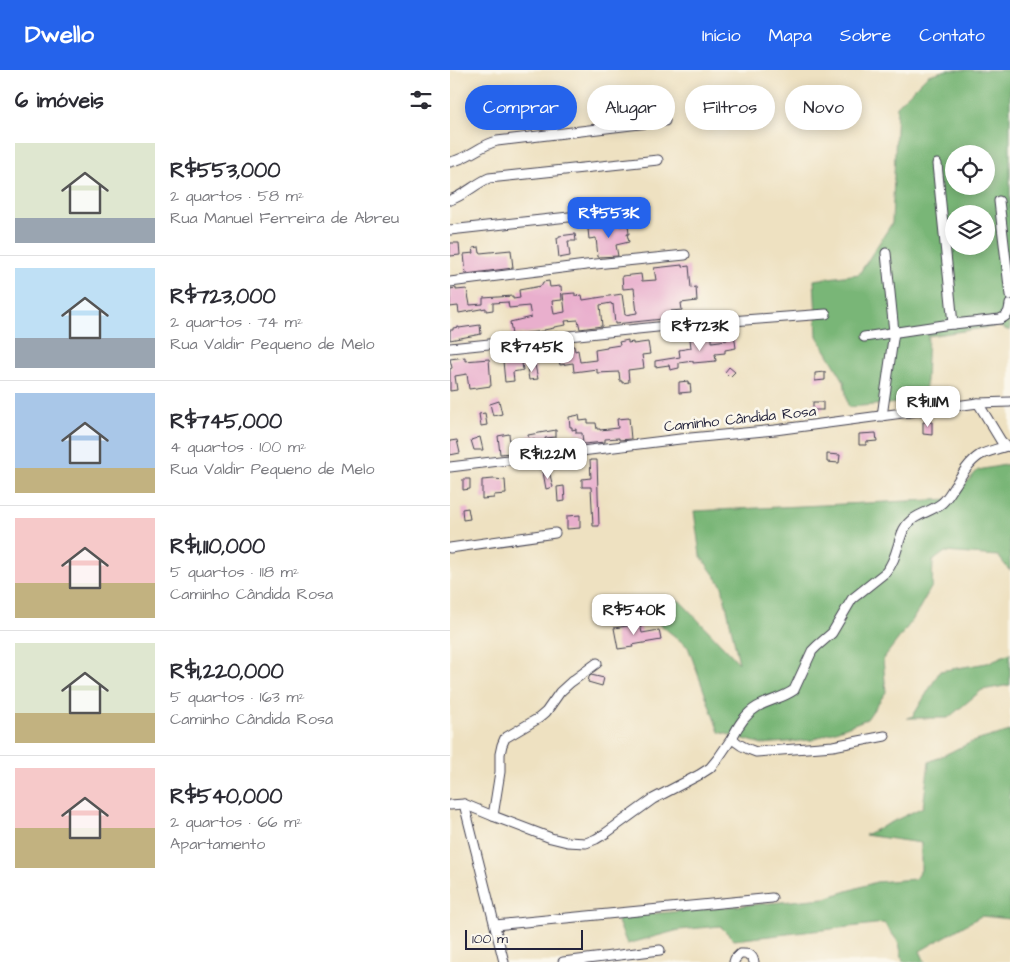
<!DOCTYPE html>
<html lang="pt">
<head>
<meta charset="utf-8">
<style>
	:root { --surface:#fff; --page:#f7f7f7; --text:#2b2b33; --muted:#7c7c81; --line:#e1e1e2; --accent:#2563eb }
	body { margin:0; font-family:"Architects Daughter",sans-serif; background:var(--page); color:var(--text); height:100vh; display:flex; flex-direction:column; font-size:19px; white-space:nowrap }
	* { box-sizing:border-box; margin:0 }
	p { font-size:16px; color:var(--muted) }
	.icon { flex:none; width:28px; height:28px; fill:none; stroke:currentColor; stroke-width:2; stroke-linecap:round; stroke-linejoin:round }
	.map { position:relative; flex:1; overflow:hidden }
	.sheet { display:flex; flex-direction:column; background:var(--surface); width:450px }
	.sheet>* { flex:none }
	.hud { position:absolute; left:15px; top:15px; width:470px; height:45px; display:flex; gap:10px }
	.controls { position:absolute; left:495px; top:75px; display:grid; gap:10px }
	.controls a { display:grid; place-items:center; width:50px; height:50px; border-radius:50%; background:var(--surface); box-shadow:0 2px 12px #0003; font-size:25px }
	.scale { position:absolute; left:15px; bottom:12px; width:118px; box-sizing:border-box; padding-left:5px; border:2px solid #22223b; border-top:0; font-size:14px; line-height:18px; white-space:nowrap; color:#22223b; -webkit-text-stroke:4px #fbf7ec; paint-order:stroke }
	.price { position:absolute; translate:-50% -42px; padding:0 11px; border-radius:10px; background:#fff; color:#222; font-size:16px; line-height:32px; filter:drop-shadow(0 1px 2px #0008) }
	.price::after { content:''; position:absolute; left:50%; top:30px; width:15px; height:11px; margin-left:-8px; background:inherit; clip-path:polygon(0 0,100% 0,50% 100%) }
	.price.on { background:var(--accent); color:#fff }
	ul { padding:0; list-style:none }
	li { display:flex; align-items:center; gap:15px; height:125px; padding:0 15px }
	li+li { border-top:1px solid var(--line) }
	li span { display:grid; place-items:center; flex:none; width:140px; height:100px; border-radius:0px; color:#555 }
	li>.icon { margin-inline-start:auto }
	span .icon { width:60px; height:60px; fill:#fffc; stroke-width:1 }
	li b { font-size:21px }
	h2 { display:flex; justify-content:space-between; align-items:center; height:60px; padding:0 15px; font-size:21px }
	.pill { padding:0 18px; border-radius:22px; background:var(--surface); box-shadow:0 2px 12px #0003; font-size:18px; line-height:45px }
	.pill.on { background:var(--accent); color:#fff }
	header { display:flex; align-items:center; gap:30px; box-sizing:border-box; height:70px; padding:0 25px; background:var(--accent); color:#fff }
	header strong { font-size:24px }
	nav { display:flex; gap:28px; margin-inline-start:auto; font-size:18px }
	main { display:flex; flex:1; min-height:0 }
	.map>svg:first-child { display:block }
	.forest { fill:#79b677; stroke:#4e6c59; fill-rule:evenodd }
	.building { fill:#e9afcd }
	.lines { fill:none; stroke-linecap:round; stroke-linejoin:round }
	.street-casing { stroke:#413f4f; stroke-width:11 }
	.street { stroke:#fff; stroke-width:9 }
	.labels { text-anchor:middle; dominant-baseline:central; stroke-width:5; stroke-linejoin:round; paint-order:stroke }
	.street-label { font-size:15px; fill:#22223b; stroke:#fbf7ec }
</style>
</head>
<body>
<header>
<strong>Dwello</strong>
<nav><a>Início</a><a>Mapa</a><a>Sobre</a><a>Contato</a></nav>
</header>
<main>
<section class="sheet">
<h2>6 imóveis<svg class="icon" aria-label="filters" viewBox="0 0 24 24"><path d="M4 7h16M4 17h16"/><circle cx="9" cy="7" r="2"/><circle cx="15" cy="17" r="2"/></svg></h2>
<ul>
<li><span style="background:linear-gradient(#dfe7d0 75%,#9aa5b1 0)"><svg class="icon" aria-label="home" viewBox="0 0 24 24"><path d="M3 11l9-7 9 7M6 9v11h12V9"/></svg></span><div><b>R$553,000</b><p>2 quartos · 58 m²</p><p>Rua Manuel Ferreira de Abreu</p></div></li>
<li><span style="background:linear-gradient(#bfe0f5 70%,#9aa5b1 0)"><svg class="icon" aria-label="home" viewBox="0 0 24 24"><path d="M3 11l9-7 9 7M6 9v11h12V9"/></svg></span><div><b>R$723,000</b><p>2 quartos · 74 m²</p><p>Rua Valdir Pequeno de Melo</p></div></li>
<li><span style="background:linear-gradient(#a9c7e8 75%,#c2b280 0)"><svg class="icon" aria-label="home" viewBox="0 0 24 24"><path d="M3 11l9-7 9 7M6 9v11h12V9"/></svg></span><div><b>R$745,000</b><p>4 quartos · 100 m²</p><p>Rua Valdir Pequeno de Melo</p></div></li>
<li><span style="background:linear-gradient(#f6c9c9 65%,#c2b280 0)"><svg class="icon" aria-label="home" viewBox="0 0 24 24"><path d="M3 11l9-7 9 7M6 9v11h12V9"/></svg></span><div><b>R$1,110,000</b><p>5 quartos · 118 m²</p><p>Caminho Cândida Rosa</p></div></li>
<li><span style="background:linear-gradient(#dfe7d0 70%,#c2b280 0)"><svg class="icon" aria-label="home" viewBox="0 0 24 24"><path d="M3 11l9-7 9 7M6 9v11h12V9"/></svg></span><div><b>R$1,220,000</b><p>5 quartos · 163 m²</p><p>Caminho Cândida Rosa</p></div></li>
<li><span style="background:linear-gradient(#f6c9c9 60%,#c2b280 0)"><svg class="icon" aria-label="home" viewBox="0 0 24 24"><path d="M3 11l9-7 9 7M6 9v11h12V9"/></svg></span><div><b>R$540,000</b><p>2 quartos · 66 m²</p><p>Apartamento</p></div></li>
</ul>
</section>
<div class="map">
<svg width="560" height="892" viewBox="0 0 560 892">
	<rect width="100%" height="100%" fill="#fbf7ec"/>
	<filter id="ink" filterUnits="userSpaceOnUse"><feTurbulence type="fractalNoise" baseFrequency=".02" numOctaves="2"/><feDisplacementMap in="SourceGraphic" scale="10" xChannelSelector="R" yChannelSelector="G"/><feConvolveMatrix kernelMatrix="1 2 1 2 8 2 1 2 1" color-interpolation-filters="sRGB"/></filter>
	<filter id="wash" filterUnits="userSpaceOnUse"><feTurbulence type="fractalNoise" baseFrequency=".0096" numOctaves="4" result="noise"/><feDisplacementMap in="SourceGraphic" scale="20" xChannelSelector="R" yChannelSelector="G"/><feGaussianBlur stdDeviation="1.12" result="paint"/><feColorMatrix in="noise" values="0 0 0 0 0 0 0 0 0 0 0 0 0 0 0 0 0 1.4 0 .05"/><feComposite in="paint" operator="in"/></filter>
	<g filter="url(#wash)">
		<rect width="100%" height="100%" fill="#eee1c1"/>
		<!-- forest -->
		<g class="forest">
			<path d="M 497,0 L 560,0 L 560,261 L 548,256 L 478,266 L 475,331 L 398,337 L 394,311 L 367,266 L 364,210 L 409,204 L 442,153 L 447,36 L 478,5 ZM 504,84 L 536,84 L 536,116 L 504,116 ZM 504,144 L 536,144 L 536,176 L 504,176 Z"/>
			<polygon points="560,394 560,501 548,486 495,482 483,491 482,516 462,551 433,589 436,622 417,649 362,670 312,674 269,662 238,577 197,544 207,526 230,531 289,593 272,516 250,485 244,441 501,429 528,400"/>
			<polygon points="560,583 560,615 532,620 498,648 457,648 463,646 490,601 537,593"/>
			<polygon points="560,661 560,849 531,846 470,881 475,892 453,892 449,873 434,853 284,870 270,856 229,860 177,874 166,847 375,828 426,812 465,809 471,800 471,773 415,765 473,737 479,692 522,672"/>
		</g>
		<g id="blocks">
			<!-- building -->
			<g class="building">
				<polygon points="154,154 154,156 164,155 164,156 170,155 170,156 178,155 179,164 177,164 179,172 166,175 168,186 148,187 146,168 139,169 138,159 148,158 147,156"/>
				<polygon points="125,164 126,171 118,171 120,186 109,188 107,168 109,168 109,166"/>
				<polygon points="0,173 9,173 10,185 0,186"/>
				<polygon points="29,177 30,183 61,180 63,198 16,204 14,184 24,183 23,178"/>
				<polygon points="232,195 232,197 239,196 241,218 246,217 247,231 231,233 232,240 221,241 222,248 165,254 163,234 162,235 161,233 150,235 152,256 130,259 128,250 115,251 116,255 104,257 104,258 94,260 94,261 62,265 60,252 81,247 79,236 59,238 58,232 43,233 43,240 36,241 36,238 9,243 8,236 0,237 0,219 6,218 6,220 17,219 20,235 33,234 33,228 63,226 63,229 70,228 69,220 91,216 93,212 99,211 100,217 111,216 112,230 102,231 104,244 115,242 113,224 125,223 125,226 132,225 133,230 172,224 175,245 187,243 184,218 173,219 172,206 191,204 192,211 206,210 204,198"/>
				<polygon points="30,255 31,264 0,270 0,260 3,260 3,258 9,257 9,258"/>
				<polygon points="284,264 286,278 275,280 275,283 265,284 266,291 243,293 243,291 229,293 229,298 220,300 219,295 205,297 205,291 230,287 229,280 241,278 240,269 262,266 262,272 277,270 276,266"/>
				<polygon points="178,270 178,273 183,272 183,274 198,272 200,284 192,285 194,298 178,300 179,312 172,313 172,311 170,311 169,302 147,303 147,299 124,302 123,293 110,295 109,290 106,290 105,282 118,280 118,276 124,276 125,281 128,280 130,292 146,290 145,280 157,278 157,277 170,275 169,272"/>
				<polygon points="71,286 73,300 63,302 64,311 55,312 53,291 64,290 63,287"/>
				<polygon points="15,287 15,291 39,289 41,316 19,319 17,304 5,306 7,320 0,321 0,299 2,298 0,289"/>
				<polygon points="85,295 88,309 79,310 77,297"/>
				<polygon points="279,297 285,302 280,307 275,302"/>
				<polygon points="375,302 375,310 365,311 365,303"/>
				<polygon points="238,311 238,314 240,313 241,322 229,323 229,312"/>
				<polygon points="49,331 52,344 43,346 40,334"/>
				<rect x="363" y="332" width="10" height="8"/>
				<polygon points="35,343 37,355 31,356 29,344"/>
				<polygon points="129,345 130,351 138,350 138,353 146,353 147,359 150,359 150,360 168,358 167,349 179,348 181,369 169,370 169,368 155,369 155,372 133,374 132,363 126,363 126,359 122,360 122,357 120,357 119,347"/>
				<polygon points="473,352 482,352 482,365 473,364"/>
				<polygon points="106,360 106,367 95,368 97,378 86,380 84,369 79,370 78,365"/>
				<polygon points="426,363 427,371 416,372 416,375 409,375 409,364"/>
				<polygon points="59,364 61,383 50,384 48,366"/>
				<polygon points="30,367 33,380 24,380 21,370"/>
				<polygon points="7,370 10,383 0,385 0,371"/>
				<polygon points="377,384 390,385 389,393 377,392"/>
				<polygon points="140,390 147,390 149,456 143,456 141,417 132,417 132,409 141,408"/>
				<polygon points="99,401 103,417 96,419 93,402"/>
				<polygon points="13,409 20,409 20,419 13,420"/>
				<polygon points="44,409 55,410 56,424 44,425 44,428 32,429 32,410"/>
				<polygon points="114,416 115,431 108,432 107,417"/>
				<polygon points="18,438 20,449 13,450 12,439"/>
				<polygon points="130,445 130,458 117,459 117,446"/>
				<polygon points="190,554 192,563 209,560 211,570 182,575 183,577 168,579 164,558"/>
				<polygon points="141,605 154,608 152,616 138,612 139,607"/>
			</g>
		</g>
	</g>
	<g filter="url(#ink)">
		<use href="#blocks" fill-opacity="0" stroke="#413f4f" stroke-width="1"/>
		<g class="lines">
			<!-- street casing -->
			<g class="street-casing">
				<g id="street">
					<path d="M 0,92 C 18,89 30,75 47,71 L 215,51"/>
					<polyline points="487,94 503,254"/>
					<path d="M 0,130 C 15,125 25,114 39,108 L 208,90"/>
					<polyline points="549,131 560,225"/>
					<polyline points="0,160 192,139"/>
					<polyline points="0,212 136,195 235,185"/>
					<path d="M 414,267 L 494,255 L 550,249 C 558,246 559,242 560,234"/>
					<polyline points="0,278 227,255 376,244"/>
					<polyline points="528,333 560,332"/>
					<polyline points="432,346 444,262 436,183"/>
					<polyline points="0,397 230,369 325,360 528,333 551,371 556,376 560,377"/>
					<polyline points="0,478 105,463"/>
					<path d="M 282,668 C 288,656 295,644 307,637 C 319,630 333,628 344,620 L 362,581 L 367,576 L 382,563 L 402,529 L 436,502 C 447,489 447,473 454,459 C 462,444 480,443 492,433 C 498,428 501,421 506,414 C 512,404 519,392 530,385 C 538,381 548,379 556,376"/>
					<polyline points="14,734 54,892"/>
					<path d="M 0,735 L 14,734 L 43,746 L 101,768 L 117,772 L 136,773 L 146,769 L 156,763 L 203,729 L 249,705 L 260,698 L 269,687 L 282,668 C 288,675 297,679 306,682 L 383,676 L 435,666"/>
					<polyline points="43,746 50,702 50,684 52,675 55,668 89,648 96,642 110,622 121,612 147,593"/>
					<polyline points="45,855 322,828"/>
					<polyline points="113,892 210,880"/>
					<path d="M 284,892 L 285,889 L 290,884 C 297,884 302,883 304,892"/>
				</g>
			</g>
			<!-- street -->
			<use href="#street" class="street"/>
		</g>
	</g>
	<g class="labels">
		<!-- street labels -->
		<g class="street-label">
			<text transform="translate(290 349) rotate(-6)">Caminho Cândida Rosa</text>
		</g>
	</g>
</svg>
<div class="controls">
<a><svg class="icon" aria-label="locate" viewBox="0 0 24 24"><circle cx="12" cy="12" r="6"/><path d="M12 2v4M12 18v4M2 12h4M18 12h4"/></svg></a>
<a><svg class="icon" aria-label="layers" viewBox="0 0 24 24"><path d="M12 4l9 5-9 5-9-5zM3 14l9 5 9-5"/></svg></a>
</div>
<div class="scale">100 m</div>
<b class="price on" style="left:159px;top:169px">R$553K</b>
<b class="price" style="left:250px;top:282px">R$723K</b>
<b class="price" style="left:82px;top:303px">R$745K</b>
<b class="price" style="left:478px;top:358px">R$1.11M</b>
<b class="price" style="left:98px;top:410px">R$1.22M</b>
<b class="price" style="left:184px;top:566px">R$540K</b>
<div class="hud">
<a class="pill on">Comprar</a>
<a class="pill">Alugar</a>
<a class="pill">Filtros</a>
<a class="pill">Novo</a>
</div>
</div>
</main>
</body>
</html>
